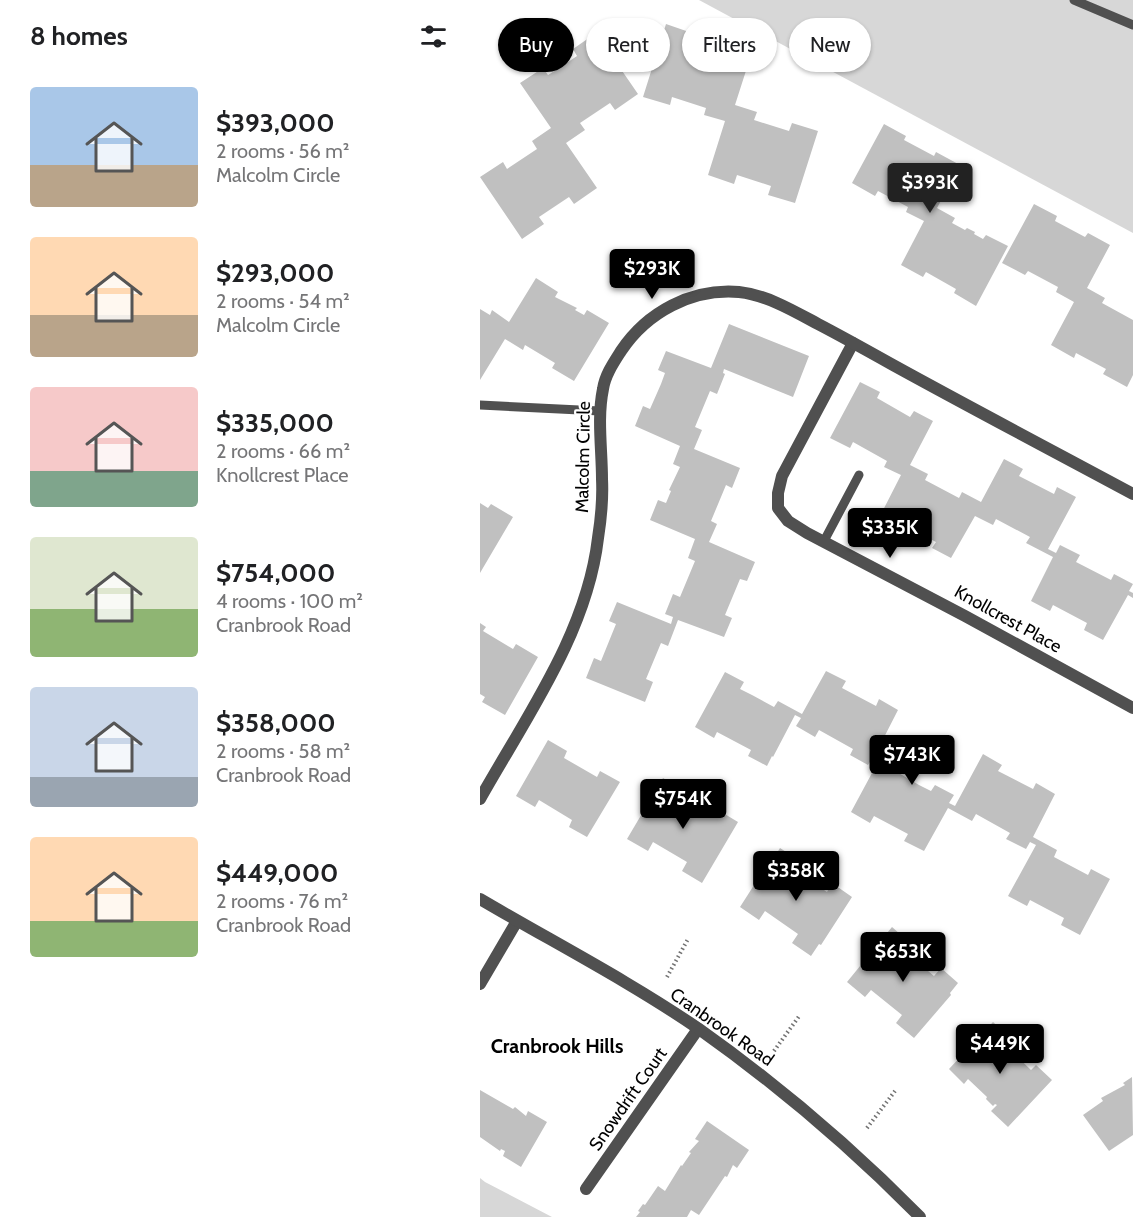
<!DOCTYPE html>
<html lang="en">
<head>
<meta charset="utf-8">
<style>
	:root { --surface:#fff; --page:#f2f2f2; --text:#202124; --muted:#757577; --accent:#000 }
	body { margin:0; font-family:Cabin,sans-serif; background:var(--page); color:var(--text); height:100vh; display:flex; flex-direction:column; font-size:22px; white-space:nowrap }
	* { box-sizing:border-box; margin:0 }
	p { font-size:20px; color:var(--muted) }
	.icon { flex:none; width:33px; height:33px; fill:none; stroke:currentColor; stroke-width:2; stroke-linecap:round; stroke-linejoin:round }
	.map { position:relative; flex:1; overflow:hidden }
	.side { display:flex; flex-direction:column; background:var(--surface); width:480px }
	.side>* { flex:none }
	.top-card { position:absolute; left:18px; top:18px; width:544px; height:54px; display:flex; gap:12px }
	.price { position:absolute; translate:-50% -51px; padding:0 14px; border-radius:6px; background:var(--accent); color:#fff; font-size:20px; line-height:39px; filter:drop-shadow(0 2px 3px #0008) }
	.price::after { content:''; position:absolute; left:50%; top:36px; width:18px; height:14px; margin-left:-9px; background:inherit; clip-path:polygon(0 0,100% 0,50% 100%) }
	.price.active { background:#222; color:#fff }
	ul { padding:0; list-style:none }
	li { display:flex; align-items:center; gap:18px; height:150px; padding:0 30px }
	li span { display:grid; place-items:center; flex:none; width:168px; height:120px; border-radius:6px; color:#555 }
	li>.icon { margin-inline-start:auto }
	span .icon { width:72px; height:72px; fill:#fffc; stroke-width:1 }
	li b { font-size:26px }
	h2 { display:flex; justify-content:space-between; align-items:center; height:72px; padding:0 30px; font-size:26px }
	.pill { padding:0 21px; border-radius:27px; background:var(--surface); box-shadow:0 2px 4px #0004; font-size:21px; line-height:54px }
	.pill.active { background:var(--accent); color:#fff }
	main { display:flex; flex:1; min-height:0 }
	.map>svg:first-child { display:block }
	.green { fill:#d7d7d7 }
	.building { fill:#c0c0c0 }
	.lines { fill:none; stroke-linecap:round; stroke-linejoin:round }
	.path { stroke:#727272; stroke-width:4; stroke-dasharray:1.5 3; stroke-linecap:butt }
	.service { stroke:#505050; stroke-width:9 }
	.minor { stroke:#505050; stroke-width:12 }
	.tertiary { stroke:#505050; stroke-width:12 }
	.labels { text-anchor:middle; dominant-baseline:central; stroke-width:4.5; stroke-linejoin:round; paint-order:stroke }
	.street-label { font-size:18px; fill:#000; stroke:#fff }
	.neighbourhood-label { font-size:20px; font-weight:bold; fill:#000; stroke:#fff }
</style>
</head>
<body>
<main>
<section class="side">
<h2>8 homes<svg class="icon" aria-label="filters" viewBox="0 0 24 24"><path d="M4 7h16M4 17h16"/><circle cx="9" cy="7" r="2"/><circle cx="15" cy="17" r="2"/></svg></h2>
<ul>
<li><span style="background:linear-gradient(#a9c7e8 65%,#b9a48a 0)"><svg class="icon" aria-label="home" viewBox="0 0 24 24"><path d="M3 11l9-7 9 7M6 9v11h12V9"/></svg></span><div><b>$393,000</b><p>2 rooms · 56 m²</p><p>Malcolm Circle</p></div></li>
<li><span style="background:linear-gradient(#ffd9b3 65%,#b9a48a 0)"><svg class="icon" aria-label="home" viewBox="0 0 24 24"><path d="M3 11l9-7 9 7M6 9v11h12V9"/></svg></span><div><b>$293,000</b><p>2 rooms · 54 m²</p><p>Malcolm Circle</p></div></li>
<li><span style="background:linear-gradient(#f6c9c9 70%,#7fa58c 0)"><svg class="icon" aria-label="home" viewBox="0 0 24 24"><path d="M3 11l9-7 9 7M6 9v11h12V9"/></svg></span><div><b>$335,000</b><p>2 rooms · 66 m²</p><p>Knollcrest Place</p></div></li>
<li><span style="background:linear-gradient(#dfe7d0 60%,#8fb573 0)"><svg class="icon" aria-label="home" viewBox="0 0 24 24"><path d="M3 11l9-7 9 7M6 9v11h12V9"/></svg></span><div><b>$754,000</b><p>4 rooms · 100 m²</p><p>Cranbrook Road</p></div></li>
<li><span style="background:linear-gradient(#c9d6e8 75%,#9aa5b1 0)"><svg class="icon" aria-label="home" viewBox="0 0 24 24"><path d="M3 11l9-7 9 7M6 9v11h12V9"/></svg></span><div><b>$358,000</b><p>2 rooms · 58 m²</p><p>Cranbrook Road</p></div></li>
<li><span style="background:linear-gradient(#ffd9b3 70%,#8fb573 0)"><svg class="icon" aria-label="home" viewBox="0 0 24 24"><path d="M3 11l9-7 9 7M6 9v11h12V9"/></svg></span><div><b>$449,000</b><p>2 rooms · 76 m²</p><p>Cranbrook Road</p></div></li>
</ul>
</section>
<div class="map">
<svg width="653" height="1217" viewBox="0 0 653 1217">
	<rect width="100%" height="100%" fill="#fff"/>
	<!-- green -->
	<g class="green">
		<polygon points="219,0 653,0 653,233"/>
		<polygon points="0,1178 5,1182 72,1217 0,1217"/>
	</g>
	<!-- building -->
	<g class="building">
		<polygon points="186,24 212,33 209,42 243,53 246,44 272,52 255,105 277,112 274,120 309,131 312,123 338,131 315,203 288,195 291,186 257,175 254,184 228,175 245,121 224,115 226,108 192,97 190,105 163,97"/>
		<polygon points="116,33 158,94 135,110 130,103 100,123 105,130 86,143 117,188 94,204 89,197 59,217 64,224 42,239 0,177 23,162 27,169 57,149 52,141 71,128 40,83 63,68 68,75 81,67 77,62 85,57 88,62 97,56 93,49"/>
		<polygon points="404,124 426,136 424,140 454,156 456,152 480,165 457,208 475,218 472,223 485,230 487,228 495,232 494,234 503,239 506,235 528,246 496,306 474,293 476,289 446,272 443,277 421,265 444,221 426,212 428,207 398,191 395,196 372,183"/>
		<polygon points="554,204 577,216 575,221 605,237 608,233 630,245 607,288 625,298 622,303 653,320 653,375 647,387 623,374 626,369 596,353 594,358 571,345 594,302 576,292 578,287 548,271 545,275 522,263"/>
		<polygon points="56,278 78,292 75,297 97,308 95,310 104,315 107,310 129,323 94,381 72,368 75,363 45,345 43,350 25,339 0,380 0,309 10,315 12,310 29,322"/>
		<polygon points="249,324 329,356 313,397 244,369 243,373 245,374 237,394 230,391 215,427 222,430 214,449 260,468 252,488 246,485 231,521 237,524 229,542 275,562 267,581 260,579 245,615 252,618 244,637 198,620 188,646 181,643 166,679 173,682 165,702 106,678 114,658 121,661 136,624 129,621 137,602 191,624 193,617 185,614 193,594 200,597 215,561 208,558 215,539 170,520 178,500 186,503 191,491 189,490 200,467 193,464 200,446 155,426 163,406 170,409 181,384 185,373 178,370 186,351 231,368"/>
		<polygon points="380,382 400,392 397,398 430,417 434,411 453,421 430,465 448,474 445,480 479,498 482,492 501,502 524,459 543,469 539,476 574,494 577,487 596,497 568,549 576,553 580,545 600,555 596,562 631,580 634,574 653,584 649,591 653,593 653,598 648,595 623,640 604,630 607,623 573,605 570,611 551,601 573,557 546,543 550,537 516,519 513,525 495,516 471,558 452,548 456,542 421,524 418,530 398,520 421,475 404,467 407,461 373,442 370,448 350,438"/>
		<polygon points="0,503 8,508 11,504 33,517 0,573"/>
		<polygon points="0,623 6,627 3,631 33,649 36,644 58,657 25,715 2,702 5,697 0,694"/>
		<polygon points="346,671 366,681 362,688 396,706 399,699 418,710 396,753 420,767 417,772 439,785 451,791 455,785 474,795 469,803 475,806 503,754 522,765 518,771 553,789 556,783 575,794 553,837 577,850 574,857 608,875 611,869 630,879 600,935 581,925 584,918 550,900 547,906 528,896 556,845 550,842 546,849 526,839 530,833 496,814 492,821 468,808 444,851 424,841 428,834 394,816 390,823 371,812 399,760 393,757 388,765 370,755 373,749 339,730 335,737 316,726 321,718 315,715 293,757 292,756 287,766 268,756 271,750 237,732 234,738 215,727 245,672 264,682 260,689 272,695 294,707 298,701 322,714"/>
		<polygon points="68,740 87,751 84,758 117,777 120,771 140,782 107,837 89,827 92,820 59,800 55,807 36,796"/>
		<polygon points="183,778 203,790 198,798 233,818 238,810 258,822 222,883 202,871 207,862 173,842 168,851 147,839"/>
		<polygon points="300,848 320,861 314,870 347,892 352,883 372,897 341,945 339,944 331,956 312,943 318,934 285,911 279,920 260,907 290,860 292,861"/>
		<polygon points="412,927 429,942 423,950 454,976 461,968 478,983 470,993 471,995 434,1038 416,1023 422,1015 391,990 385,997 367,982"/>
		<polygon points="513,1022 529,1037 523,1043 551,1070 556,1065 572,1080 528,1127 511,1111 517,1105 515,1104 513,1106 506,1099 507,1097 488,1079 484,1084 469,1069"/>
		<polygon points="652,1077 653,1135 629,1151 603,1115 623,1101 621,1098 645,1085 643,1083"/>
		<polygon points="0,1090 33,1109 35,1107 46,1116 48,1111 67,1122 41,1167 23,1156 25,1151 21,1149 20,1151 0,1137"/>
		<polygon points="227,1121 269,1150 257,1168 253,1165 247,1177 245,1176 219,1215 211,1210 207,1217 156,1217 160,1212 158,1211 163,1204 165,1205 178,1186 185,1191 201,1165 202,1166 211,1153 209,1152 219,1141 215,1139"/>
	</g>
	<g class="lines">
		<!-- path -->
		<g class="path">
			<polyline points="187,977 208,939"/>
			<polyline points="294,1051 320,1015"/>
			<polyline points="387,1128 415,1091"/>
		</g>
		<!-- service -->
		<g class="service">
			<polyline points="594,0 653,25"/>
			<polyline points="0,405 120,411"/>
			<polyline points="344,541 379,475"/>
		</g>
		<!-- minor -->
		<g class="minor">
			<polyline points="373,343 302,476 298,493 298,508 308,521 327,533 485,616 653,708"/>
			<path d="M 0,799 C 46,717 107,633 118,538 C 121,519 123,499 122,479 C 122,450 117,418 123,389 C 125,375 134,362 141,351 C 167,312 212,288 259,292 C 287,295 314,311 338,324 C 363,337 388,351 413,365 C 493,409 573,451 653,494"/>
			<polyline points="0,984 37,921"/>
			<polyline points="106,1189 218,1029"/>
		</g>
		<!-- tertiary -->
		<path class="tertiary" d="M 0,899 C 73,942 149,981 219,1029 C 298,1085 372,1148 440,1217"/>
	</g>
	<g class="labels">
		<!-- street labels -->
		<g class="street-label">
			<text transform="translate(103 457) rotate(-89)">Malcolm Circle</text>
			<text transform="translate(528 619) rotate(29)">Knollcrest Place</text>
			<text transform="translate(242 1027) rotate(35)">Cranbrook Road</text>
			<text transform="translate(148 1099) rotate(-55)">Snowdrift Court</text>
		</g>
		<!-- neighbourhood labels -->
		<g class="neighbourhood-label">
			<text x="77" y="1046">Cranbrook Hills</text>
		</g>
	</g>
</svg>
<b class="price active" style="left:450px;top:214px">$393K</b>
<b class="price" style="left:172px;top:300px">$293K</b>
<b class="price" style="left:410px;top:559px">$335K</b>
<b class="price" style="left:432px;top:786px">$743K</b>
<b class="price" style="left:203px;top:830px">$754K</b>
<b class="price" style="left:316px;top:902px">$358K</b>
<b class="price" style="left:423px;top:983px">$653K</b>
<b class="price" style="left:520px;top:1075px">$449K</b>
<div class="top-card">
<a class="pill active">Buy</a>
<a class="pill">Rent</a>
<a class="pill">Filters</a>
<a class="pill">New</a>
</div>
</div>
</main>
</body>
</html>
